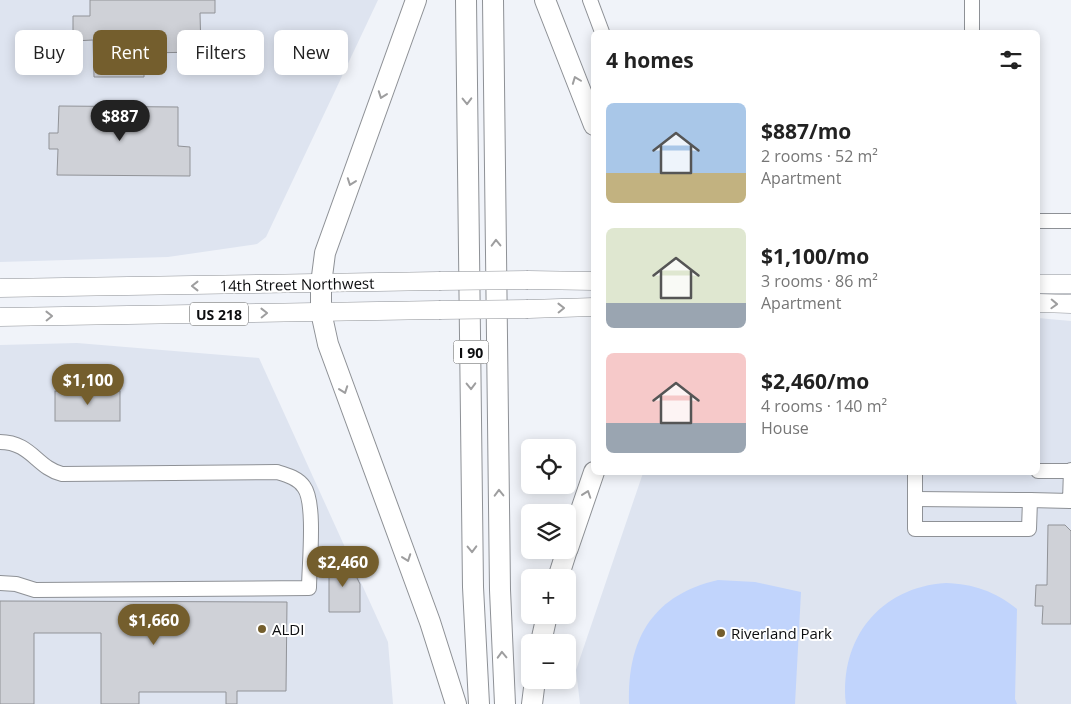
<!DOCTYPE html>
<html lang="en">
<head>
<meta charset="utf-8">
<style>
	:root { --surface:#fff; --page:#f2f2f2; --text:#222; --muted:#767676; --accent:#745e2d }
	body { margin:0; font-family:"Open Sans",sans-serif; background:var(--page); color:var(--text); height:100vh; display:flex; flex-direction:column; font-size:19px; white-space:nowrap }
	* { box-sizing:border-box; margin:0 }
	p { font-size:16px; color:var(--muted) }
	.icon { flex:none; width:28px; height:28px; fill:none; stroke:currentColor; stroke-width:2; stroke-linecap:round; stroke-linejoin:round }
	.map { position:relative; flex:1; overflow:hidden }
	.panel { position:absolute; left:591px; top:30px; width:449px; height:445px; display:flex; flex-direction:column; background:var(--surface); border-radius:8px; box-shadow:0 2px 12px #0003 }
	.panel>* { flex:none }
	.hud { position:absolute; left:15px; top:30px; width:475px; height:45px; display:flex; gap:10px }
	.controls { position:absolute; left:521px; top:439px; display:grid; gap:10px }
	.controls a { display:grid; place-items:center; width:55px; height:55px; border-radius:8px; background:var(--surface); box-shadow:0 2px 12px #0003; font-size:25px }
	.price { position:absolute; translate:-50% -42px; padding:0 11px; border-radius:18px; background:var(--accent); color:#fff; font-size:16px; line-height:32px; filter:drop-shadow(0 1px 2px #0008) }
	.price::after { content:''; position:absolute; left:50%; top:30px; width:15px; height:11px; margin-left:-8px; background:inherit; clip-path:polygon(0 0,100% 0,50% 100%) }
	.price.active { background:#222; color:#fff }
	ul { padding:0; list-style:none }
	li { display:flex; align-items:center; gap:15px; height:125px; padding:0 15px }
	li span { display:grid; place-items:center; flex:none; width:140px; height:100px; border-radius:8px; color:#555 }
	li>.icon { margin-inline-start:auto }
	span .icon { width:60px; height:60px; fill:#fffc; stroke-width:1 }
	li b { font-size:21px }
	h2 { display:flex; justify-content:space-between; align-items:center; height:60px; padding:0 15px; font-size:21px }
	.chip { padding:0 18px; border-radius:8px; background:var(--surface); box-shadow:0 2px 12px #0003; font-size:18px; line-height:45px }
	.chip.active { background:var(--accent); color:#fff }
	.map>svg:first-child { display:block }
	.built { fill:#dee4f0 }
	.green { fill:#c1d4fc }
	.building { fill:#cfd1d7; stroke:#919398 }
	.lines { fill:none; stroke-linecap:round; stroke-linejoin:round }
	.minor-casing { stroke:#8e9196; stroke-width:16 }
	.major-casing { stroke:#8e9196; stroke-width:19 }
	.highway-casing { stroke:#8e9196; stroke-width:22 }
	.minor { stroke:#fff; stroke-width:14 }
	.major { stroke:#fff; stroke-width:18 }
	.highway { stroke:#fff; stroke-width:20 }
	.major-bridge-casing { stroke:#8e9196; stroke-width:19; stroke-linecap:butt }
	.major-bridge { stroke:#fff; stroke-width:18 }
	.oneway { stroke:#9e9e9f }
	.poi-dot { fill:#745e2d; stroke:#fff; stroke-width:2 }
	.labels { text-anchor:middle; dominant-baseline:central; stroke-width:4; stroke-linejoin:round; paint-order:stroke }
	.shield { fill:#fff; stroke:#555657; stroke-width:1 }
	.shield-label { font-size:14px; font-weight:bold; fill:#0c0d0f }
	.street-label { font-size:15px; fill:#0c0d0f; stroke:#fff }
	.poi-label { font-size:15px; fill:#0c0d0f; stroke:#fff; text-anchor:start }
</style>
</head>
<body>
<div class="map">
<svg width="1071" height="704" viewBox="0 0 1071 704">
	<rect width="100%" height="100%" fill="#f0f3f9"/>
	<!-- built -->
	<g class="built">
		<polygon points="0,0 378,0 266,237 257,244 168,257 0,262"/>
		<polygon points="1038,318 1071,321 1071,704 580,704 576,670 643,473 1038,472"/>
		<polygon points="77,343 259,358 388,642 393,704 0,704 0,345"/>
	</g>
	<!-- green -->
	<g class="green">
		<path d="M 718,580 L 755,582 L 801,592 L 795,704 L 629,704 C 627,640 652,595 718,580 Z"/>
		<path d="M 946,583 C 973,584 995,591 1017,609 L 1015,699 L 1017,704 L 846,704 C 839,639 880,587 946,583 Z"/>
	</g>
	<!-- building -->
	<g class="building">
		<polygon points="90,0 215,0 215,13 200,13 201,52 144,53 144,77 94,77 93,40 73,41 73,16 90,16"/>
		<polygon points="59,106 178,107 178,146 190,147 190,176 57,175 58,149 49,149 49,133 58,133"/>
		<rect x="55" y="391" width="65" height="30"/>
		<polygon points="1048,525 1065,525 1071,531 1071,624 1042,624 1043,606 1035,606 1036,585 1047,585"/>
		<polygon points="329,562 349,562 360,584 360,612 329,612"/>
		<polygon points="0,601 287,602 286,691 237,691 237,704 226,704 226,692 139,692 139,704 101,704 101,633 34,633 34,704 0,704"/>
	</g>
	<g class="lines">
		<!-- minor casing -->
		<g class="minor-casing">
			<g id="minor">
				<polyline points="590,0 602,32"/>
				<polyline points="972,0 972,32"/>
				<polyline points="1038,221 1071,221"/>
				<path d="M 0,442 C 31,442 37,468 62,474 L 277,472 C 287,475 298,478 304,487 C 316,503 309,567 309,588 L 35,590 L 16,584 L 0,583"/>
				<polyline points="1038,471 1070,471"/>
				<polyline points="915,472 915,529 1029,529 1030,500 1070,501 1071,470"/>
				<polyline points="915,499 1030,500"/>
			</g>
		</g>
		<!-- major casing -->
		<g class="major-casing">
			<g id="major">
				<polyline points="528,280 594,281"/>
				<polyline points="1038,284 1071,284"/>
				<polyline points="0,288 439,281"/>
				<polyline points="1038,303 1071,304"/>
				<polyline points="528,309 594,307"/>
				<polyline points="0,317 439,310"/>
			</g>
		</g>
		<!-- highway casing -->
		<g class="highway-casing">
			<g id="highway">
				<polyline points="416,0 325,253 321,284 321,312 328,344 430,622 456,704"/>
				<polyline points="466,0 473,587 479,704"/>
				<polyline points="493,0 500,590 505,704"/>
				<polyline points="545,0 594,125"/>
				<polyline points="568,548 594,472"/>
				<polyline points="558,578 567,550"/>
				<polyline points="541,642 547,615"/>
				<polyline points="532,704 535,680"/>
			</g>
		</g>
		<!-- minor -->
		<use href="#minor" class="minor"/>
		<!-- major -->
		<use href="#major" class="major"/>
		<!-- highway -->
		<use href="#highway" class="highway"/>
		<!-- major-bridge casing -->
		<g class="major-bridge-casing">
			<g id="major-bridge">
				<polyline points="439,281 528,280"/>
				<polyline points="439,310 528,309"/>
			</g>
		</g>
		<!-- major-bridge -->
		<use href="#major-bridge" class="major-bridge"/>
	</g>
	<!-- one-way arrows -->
	<defs><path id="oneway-chevron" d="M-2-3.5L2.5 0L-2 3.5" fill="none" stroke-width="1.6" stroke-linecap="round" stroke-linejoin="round" transform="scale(1.25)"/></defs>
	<g class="oneway">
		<use href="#oneway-chevron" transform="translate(576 80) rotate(-111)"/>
		<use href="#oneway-chevron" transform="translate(382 95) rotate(110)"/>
		<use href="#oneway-chevron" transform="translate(467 101) rotate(89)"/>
		<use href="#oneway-chevron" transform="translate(351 182) rotate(110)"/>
		<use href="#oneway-chevron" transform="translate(496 243) rotate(-91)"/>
		<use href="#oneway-chevron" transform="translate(195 286) rotate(180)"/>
		<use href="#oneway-chevron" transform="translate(1054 304) rotate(2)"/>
		<use href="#oneway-chevron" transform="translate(561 308) rotate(-1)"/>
		<use href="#oneway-chevron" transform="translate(264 313) rotate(-1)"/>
		<use href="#oneway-chevron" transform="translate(49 316) rotate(-1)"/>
		<use href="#oneway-chevron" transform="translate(471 386) rotate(89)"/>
		<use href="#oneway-chevron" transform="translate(344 390) rotate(70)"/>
		<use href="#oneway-chevron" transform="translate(499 493) rotate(-91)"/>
		<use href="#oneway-chevron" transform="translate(587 494) rotate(-71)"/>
		<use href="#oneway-chevron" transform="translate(472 549) rotate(89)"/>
		<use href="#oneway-chevron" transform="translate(407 558) rotate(70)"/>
		<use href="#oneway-chevron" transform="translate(502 655) rotate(-92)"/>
	</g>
	<!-- markers -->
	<g class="poi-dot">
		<circle cx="262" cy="629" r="5"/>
		<circle cx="721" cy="633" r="5"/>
	</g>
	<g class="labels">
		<!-- shield labels -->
		<g class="shield">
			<rect x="190" y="302.5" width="58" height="23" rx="4"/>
			<rect x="453.5" y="340.5" width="35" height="23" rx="4"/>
		</g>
		<g class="shield-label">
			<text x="219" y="314">US 218</text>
			<text x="471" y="352">I 90</text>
		</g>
		<!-- street labels -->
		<g class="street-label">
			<text transform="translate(297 284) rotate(-1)">14th Street Northwest</text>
		</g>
		<!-- poi labels -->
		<g class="poi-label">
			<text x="272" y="629">ALDI</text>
			<text x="731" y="633">Riverland Park</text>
		</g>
	</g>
</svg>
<div class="controls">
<a><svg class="icon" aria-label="locate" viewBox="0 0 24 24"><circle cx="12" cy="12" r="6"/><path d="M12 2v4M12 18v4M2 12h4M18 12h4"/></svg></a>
<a><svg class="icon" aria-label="layers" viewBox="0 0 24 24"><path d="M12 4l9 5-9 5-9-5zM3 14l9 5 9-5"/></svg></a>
<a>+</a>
<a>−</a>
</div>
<b class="price active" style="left:120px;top:142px">$887</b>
<b class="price" style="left:88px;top:406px">$1,100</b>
<b class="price" style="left:343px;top:588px">$2,460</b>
<b class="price" style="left:154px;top:646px">$1,660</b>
<div class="hud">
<a class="chip">Buy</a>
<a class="chip active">Rent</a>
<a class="chip">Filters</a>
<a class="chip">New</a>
</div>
<section class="panel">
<h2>4 homes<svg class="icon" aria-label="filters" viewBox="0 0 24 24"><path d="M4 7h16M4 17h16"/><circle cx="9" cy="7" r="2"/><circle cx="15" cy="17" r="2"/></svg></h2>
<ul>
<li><span style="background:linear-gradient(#a9c7e8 70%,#c2b280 0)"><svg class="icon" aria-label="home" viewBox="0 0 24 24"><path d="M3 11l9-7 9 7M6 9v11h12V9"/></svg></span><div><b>$887/mo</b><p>2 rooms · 52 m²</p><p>Apartment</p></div></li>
<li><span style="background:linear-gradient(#dfe7d0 75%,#9aa5b1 0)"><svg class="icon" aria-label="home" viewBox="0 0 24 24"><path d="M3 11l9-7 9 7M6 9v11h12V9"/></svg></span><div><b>$1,100/mo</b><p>3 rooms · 86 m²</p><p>Apartment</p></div></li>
<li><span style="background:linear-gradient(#f6c9c9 70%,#9aa5b1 0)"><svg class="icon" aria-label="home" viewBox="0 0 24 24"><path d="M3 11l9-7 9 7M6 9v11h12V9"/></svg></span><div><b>$2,460/mo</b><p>4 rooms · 140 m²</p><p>House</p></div></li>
</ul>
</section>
</div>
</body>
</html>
